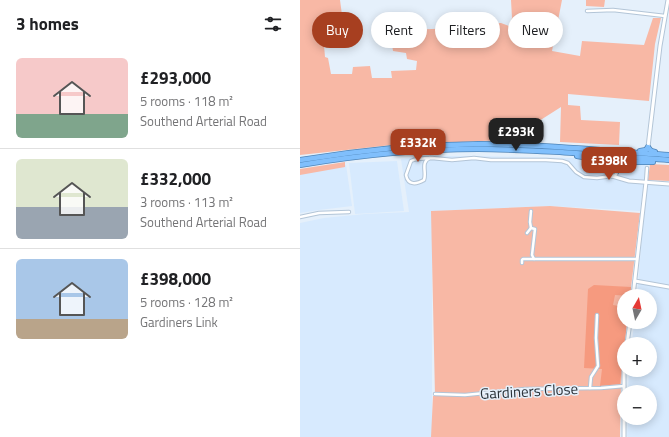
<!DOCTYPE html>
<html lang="en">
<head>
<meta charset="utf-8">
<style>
	:root { --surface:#fff; --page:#f6f6f6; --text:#202124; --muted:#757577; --line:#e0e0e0; --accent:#a73f20 }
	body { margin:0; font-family:"Titillium Web",sans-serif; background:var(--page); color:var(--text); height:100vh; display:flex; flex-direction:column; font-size:15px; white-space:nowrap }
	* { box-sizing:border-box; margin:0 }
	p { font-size:13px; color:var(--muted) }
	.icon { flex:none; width:22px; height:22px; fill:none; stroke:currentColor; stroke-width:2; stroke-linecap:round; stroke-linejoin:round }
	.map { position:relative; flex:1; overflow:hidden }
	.side { display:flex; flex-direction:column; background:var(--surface); width:300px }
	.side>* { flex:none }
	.banner { position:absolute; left:12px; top:12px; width:297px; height:36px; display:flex; gap:8px }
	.needle { width:26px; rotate:9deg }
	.tools { position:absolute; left:317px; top:289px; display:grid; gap:8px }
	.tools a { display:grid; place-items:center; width:40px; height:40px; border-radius:50%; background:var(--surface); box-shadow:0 2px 10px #0003; font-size:20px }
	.price { position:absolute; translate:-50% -34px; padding:0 9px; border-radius:8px; background:var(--accent); color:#fff; font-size:13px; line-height:26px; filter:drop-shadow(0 1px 2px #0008) }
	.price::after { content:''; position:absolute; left:50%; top:24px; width:12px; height:9px; margin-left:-6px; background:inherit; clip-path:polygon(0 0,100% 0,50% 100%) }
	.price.on { background:#222; color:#fff }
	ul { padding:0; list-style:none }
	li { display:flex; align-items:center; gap:12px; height:100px; padding:0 16px }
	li+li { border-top:1px solid var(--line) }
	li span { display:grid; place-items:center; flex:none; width:112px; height:80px; border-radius:6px; color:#555 }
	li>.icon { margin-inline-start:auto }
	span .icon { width:48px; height:48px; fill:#fffc; stroke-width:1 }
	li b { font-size:17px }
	h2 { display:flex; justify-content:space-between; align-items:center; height:48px; padding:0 16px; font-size:17px }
	.tag { padding:0 14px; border-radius:18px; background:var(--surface); box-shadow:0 2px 10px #0003; font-size:14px; line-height:36px }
	.tag.on { background:var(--accent); color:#fff }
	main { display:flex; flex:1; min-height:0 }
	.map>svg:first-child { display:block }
	.built { fill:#d7eafe }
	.green { fill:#f8b8a5 }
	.forest { fill:#f69a7f }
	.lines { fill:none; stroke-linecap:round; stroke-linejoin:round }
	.minor-casing { stroke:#b3c5d7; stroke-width:4.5 }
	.tertiary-casing { stroke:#b3c5d7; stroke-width:5 }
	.trunk-casing { stroke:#4d83b6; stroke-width:6 }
	.minor { stroke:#fff; stroke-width:2.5 }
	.tertiary { stroke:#fff; stroke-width:3 }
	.trunk { stroke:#80bffc; stroke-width:4.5 }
	.labels { text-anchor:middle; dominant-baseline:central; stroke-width:3; stroke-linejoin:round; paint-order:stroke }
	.street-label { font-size:15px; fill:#293037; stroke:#e5f0fb }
</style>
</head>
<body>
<main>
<section class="side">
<h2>3 homes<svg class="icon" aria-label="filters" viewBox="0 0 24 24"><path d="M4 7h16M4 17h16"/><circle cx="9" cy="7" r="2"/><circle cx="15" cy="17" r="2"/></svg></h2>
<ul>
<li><span style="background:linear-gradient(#f6c9c9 70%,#7fa58c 0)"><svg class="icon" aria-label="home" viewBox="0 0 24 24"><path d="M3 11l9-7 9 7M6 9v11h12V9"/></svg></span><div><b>£293,000</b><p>5 rooms · 118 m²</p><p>Southend Arterial Road</p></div></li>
<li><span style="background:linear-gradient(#dfe7d0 60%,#9aa5b1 0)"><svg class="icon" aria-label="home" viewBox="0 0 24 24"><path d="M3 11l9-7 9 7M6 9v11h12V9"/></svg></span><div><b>£332,000</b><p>3 rooms · 113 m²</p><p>Southend Arterial Road</p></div></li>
<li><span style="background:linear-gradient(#a9c7e8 75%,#b9a48a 0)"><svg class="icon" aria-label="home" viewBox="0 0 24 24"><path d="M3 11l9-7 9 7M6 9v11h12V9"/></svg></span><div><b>£398,000</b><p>5 rooms · 128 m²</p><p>Gardiners Link</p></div></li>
</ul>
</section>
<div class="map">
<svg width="369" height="437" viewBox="0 0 369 437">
	<rect width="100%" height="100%" fill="#e5f0fb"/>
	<!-- built -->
	<g class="built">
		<polygon points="125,156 179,156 272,158 325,163 346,164 340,211 250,206 132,211 132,437 0,437 0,223 24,218 65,214 109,212 101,159"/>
		<polygon points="97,161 104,211 55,214 49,163"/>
		<polygon points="46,165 52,206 19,210 0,213 0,172"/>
		<polygon points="348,184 369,186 369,437 328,437 327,436 328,418 350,418 350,392 328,392 329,370 350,370 350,344 332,344 334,322 350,322 350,296 337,296 344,212"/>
	</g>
	<!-- green -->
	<g class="green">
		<polygon points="0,0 40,0 42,15 50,15 52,43 24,45 25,57 28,58 31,74 52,74 53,67 70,66 72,78 92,78 91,71 116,70 117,61 107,59 106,53 93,51 90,31 110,29 110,30 154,28 154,25 201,23 209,26 212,18 211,0 262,0 252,51 280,56 282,41 344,45 353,18 361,18 355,44 349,101 268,94 268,105 280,106 281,120 320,122 319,145 260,142 261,107 228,128 229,139 92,145 0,155"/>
		<polygon points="286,0 305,0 304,7 286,6"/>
		<polygon points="45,162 45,167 0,175 0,169"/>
		<polygon points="350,164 369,165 369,181 348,180"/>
		<polygon points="250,206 340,213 330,296 324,296 324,322 327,322 321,384 320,437 131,437 133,396 135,396 131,211"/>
	</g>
	<!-- forest -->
	<polygon class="forest" points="294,285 331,287 330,296 315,295 313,305 324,307 324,322 327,322 320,384 300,386 302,369 284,368 288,289"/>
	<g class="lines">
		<!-- minor casing -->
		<g class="minor-casing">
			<g id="minor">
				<polyline points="287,11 313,10 365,16"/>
				<path d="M 130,158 C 120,162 127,172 124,180 C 117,184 108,186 106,175 L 111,161 C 117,158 125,158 132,158 L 152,160 L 174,158 L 191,160 L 246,160 L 262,161 L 268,163 L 276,172 L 284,177 L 297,178 L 312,176"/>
				<polyline points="346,182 347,168"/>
				<polyline points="231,211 230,222 231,228"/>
				<polyline points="0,217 19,213 49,212"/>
				<polyline points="227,233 231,228 235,229 232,255 234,259 337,259"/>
				<polyline points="222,263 222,260 223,259 234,259"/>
				<polyline points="290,388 291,377 298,366 296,338 297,315"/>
				<polyline points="135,394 165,395 225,389 301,388 324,386"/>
			</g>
		</g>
		<!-- tertiary casing -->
		<g class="tertiary-casing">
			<g id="tertiary">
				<polyline points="348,147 360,46 368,0"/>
				<circle cx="312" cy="171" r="5"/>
				<polyline points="312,176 329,181 369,184"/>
				<polyline points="335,281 369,287"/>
				<polyline points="333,296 346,182"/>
				<polyline points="327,344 330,322"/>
				<polyline points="324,437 324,370"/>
			</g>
		</g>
		<!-- trunk casing -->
		<g class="trunk-casing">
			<g id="trunk">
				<polyline points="340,151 346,150 348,147 351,151 355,152"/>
				<path d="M 277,156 C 287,158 304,156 307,170"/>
				<path d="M 0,160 C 31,155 62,151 93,148 C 121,145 150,145 178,144 C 242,144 306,151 369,155"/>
				<path d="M 0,165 C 60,155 118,149 178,149 C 205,149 233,151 260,152 C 296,155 333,157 369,160"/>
				<polyline points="317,171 319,166 322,164 328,162 353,162"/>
			</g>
		</g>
		<!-- minor -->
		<use href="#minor" class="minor"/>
		<!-- tertiary -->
		<use href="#tertiary" class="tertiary"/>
		<!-- trunk -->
		<use href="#trunk" class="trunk"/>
	</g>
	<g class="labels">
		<!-- street labels -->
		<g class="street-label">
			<text transform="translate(229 391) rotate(-3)">Gardiners Close</text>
		</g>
	</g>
</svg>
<div class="tools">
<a><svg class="needle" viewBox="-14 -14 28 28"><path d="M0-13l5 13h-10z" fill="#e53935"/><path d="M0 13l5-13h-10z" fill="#757577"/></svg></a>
<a>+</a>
<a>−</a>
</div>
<b class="price on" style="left:216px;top:152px">£293K</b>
<b class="price" style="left:118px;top:163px">£332K</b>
<b class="price" style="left:309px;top:181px">£398K</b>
<div class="banner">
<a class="tag on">Buy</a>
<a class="tag">Rent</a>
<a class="tag">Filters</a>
<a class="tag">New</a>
</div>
</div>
</main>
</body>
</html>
